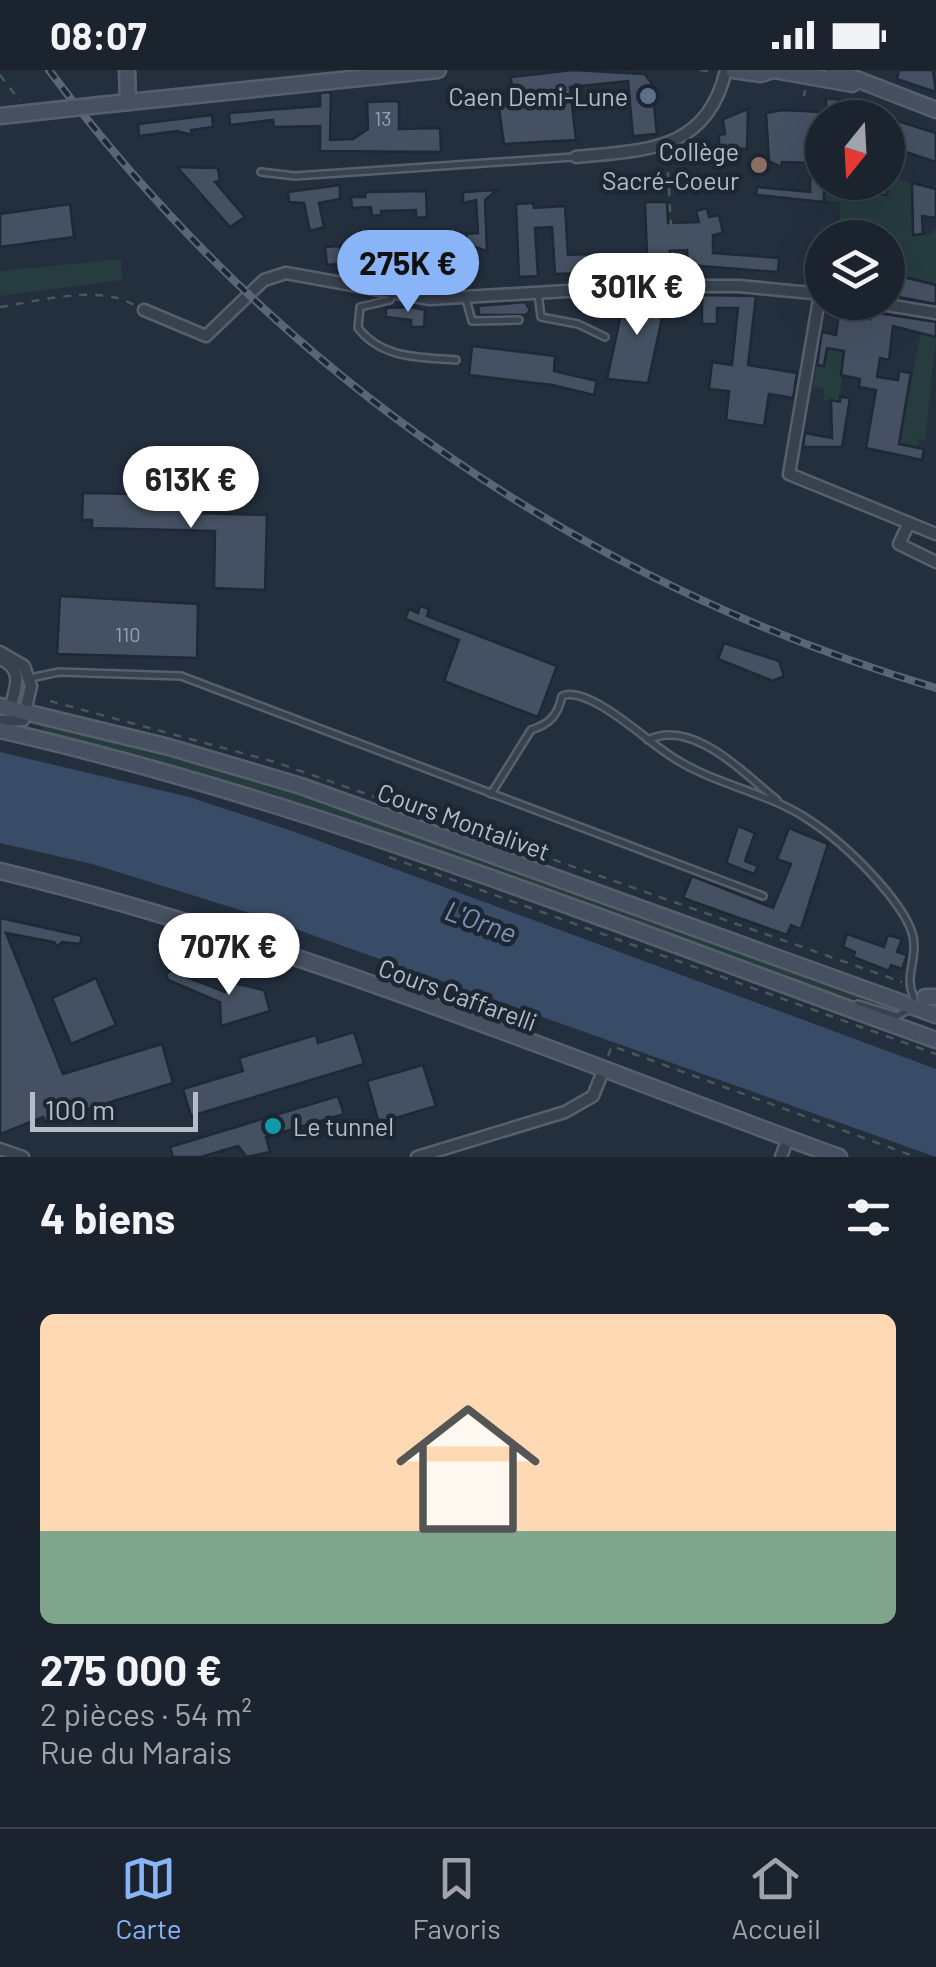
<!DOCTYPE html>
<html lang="fr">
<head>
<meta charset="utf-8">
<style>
	:root { --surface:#1b232e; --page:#282f3a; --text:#f1f3f6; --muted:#a0a4aa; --line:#39404a; --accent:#8ab4f8 }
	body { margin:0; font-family:Barlow,sans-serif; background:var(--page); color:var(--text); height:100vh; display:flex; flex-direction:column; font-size:38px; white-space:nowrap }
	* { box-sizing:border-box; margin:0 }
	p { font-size:32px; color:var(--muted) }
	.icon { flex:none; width:55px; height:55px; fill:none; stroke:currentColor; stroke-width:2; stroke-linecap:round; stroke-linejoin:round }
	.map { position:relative; height:1087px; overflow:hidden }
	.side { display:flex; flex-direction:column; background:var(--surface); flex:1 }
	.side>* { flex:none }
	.needle { width:65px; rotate:198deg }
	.controls { position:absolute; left:805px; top:30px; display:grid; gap:20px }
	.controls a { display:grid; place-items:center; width:100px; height:100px; border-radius:50%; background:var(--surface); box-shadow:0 10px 40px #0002,0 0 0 2px var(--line); font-size:50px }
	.scale { position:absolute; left:30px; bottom:25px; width:168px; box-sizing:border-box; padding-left:10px; border:5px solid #b4bcc9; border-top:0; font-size:28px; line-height:35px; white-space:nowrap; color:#b4bcc9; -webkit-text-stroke:8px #1d2633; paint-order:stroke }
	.price { position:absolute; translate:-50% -85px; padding:0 22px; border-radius:35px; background:#fff; color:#222; font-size:32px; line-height:65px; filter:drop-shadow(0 2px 5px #0008) }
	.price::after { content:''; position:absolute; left:50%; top:60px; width:30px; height:22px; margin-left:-15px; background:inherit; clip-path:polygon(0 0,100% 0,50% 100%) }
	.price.on { background:var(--accent); color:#111 }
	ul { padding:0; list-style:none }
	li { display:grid; align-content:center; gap:20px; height:530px; padding:0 40px }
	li+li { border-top:2px solid var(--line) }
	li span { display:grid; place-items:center; height:310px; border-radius:15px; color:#555 }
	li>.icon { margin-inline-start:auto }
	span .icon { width:180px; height:180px; fill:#fffc; stroke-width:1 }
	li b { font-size:42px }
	h2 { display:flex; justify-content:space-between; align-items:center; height:120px; padding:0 40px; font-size:42px }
	.status { display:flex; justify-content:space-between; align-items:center; height:70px; padding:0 50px; background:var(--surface); direction:ltr }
	.status svg { height:28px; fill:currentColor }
	.tabs { display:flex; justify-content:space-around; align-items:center; height:140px; border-top:2px solid var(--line); background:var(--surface); font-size:28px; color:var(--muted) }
	.tabs a { display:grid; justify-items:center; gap:5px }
	.tabs .on { color:var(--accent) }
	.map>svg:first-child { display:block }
	.green { fill:#263c3f }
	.water { fill:#394c67 }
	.building { fill:#455162; stroke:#1f2835; stroke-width:2.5 }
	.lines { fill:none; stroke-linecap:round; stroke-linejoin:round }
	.lane-casing { stroke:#565f6c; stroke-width:10 }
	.street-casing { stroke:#565f6c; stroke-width:15 }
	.secondary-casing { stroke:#565f6c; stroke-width:19 }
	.path { stroke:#44595c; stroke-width:2.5; stroke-dasharray:8 8; stroke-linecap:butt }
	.lane { stroke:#38414e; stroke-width:5 }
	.street { stroke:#38414e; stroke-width:10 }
	.secondary { stroke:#465061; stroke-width:14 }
	.rail-casing { stroke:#5a6575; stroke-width:8 }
	.rail { stroke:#1d2633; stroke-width:4; stroke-dasharray:11; stroke-linecap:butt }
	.secondary-bridge-casing { stroke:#565f6c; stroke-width:19; stroke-linecap:butt }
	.secondary-bridge { stroke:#465061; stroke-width:14 }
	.service-dot { fill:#5c6f8a; stroke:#1d2633; stroke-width:4 }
	.education-dot { fill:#8d6e63; stroke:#1d2633; stroke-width:4 }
	.culture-dot { fill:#0f9aa8; stroke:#1d2633; stroke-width:4 }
	.labels { text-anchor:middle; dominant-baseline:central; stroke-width:9; stroke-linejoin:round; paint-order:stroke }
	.number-label { font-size:20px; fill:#98a1af }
	.poi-label { font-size:25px; fill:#b4bcc9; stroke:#1d2633; text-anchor:end }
	.street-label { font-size:25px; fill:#b4bcc9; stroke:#1d2633 }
	.water-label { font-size:28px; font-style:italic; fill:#7c92b1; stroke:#1d2633 }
</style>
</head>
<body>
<div class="status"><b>08:07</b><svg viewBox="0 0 49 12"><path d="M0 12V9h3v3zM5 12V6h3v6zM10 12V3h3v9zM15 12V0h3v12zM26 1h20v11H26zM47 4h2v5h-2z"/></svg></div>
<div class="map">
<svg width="936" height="1087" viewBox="0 0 936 1087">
	<rect width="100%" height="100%" fill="#242f3e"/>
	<!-- green -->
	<g class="green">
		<polygon points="888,107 912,113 913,164 932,164 936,158 936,235 932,235 931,213 911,206 888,210 888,168 839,167 840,132 824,131 824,122 886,125"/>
		<polygon points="121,189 122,210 0,226 0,201"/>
		<polygon points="922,257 929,259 928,265 936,269 925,370 919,369 917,378 898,379"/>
		<polygon points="819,273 845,282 839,333 824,330 823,318 813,316 817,295 824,296 826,286 817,284"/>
		<polygon points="32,650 266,713 893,938 888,940 739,893 306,738 48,663"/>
	</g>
	<!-- water -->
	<polygon class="water" points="0,682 189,727 295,762 936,999 936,1087 253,844 92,794 0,773"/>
	<!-- building -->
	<g class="building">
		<polygon points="573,0 645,4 658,23 653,26 657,64 633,66 628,11 570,17 576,70 504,74 498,32 513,30 511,7"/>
		<polygon points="899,0 933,0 936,22 897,9"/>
		<polygon points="331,22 330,70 353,69 368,59 367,32 399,31 399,59 440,58 441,82 320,81 320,56 274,57 273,50 230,55 229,43 320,36 320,23"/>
		<polygon points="826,29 836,29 886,48 826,48"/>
		<polygon points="748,39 747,79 719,78 719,65 725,64 723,49"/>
		<polygon points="783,40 822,42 822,112 888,112 887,125 824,122 824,132 756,125 757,117 810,122 811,93 782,92 781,97 769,91 766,43"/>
		<polygon points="212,45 213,57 191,60 192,65 177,61 139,66 138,54"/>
		<polygon points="888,48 936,63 936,92 906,82 903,90 888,84"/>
		<polygon points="177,97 218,98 220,111 215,112 245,147 230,157"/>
		<polygon points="912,113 936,119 936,148 922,146 923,164 913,165"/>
		<polygon points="340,115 340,129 319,133 324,157 310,161 304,133 289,132 288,122"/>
		<polygon points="497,120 485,130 487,181 475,177 475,189 460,190 461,206 446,207 447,219 422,219 421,208 433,207 432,196 441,195 440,178 467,177 466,164 478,163 476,130 463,133 463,122"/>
		<polygon points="426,121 427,147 416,148 416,140 381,141 381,145 372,146 371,137 352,138 351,127 365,127 366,122"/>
		<polygon points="645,132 667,132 668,153 699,152 696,141 707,138 709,147 719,145 723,163 713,165 713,183 779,188 778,202 688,195 687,180 670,181 670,193 657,194 650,185 645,199 626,199 626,187 647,185"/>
		<polygon points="533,133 534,138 565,136 568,185 588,184 589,203 555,204 552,157 535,158 538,206 519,207 516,134"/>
		<polygon points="70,134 74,167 0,177 0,144"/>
		<polygon points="411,173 409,188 395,189 394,208 338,202 337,194 327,195 325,177 340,176 341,188 374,186 373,175"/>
		<polygon points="899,206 936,215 936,234 888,225 888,210 899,210"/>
		<polygon points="667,225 648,313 607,309 625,226"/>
		<polygon points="702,225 756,226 748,295 797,303 793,328 769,324 764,356 726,350 729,321 709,319 712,292 732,295 738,238 717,238 717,254 702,254"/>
		<polygon points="525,232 530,240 526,245 479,245 478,236"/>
		<polygon points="411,237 425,240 424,257 411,257 411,250 386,247 386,238"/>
		<polygon points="840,237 855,239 854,246 871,249 872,242 936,252 936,267 893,256 889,290 880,288 877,307 898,310 899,301 911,303 899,374 924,379 922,390 866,378 876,320 859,317 860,309 841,305 844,281 827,278 824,296 817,295 822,262 836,265"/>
		<polygon points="472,276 555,286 554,301 597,311 594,325 552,315 469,305"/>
		<polygon points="840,327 850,328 842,377 803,377 805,363 832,368 831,330 840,332"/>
		<polygon points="83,423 193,425 193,443 267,445 265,520 214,518 215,461 92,458 92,450 82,450"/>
		<polygon points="60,526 198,534 197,588 57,584"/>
		<polygon points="420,536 429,539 427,546 557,596 538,647 444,611 459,570 405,549 409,539 418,543"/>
		<polygon points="724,573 779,591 784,606 773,611 718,589"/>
		<polygon points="738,756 755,763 745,791 758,796 754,804 726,793"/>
		<polygon points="789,758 828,774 801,859 791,855 787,865 683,828 692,806 773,838 791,794 777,789"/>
		<polygon points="0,848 82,866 80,874 62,872 57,877 54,872 6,863 63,1004 162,974 173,1013 45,1052 43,1047 0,1064"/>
		<polygon points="847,864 884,877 888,865 902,869 897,882 907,885 902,899 891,895 889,901 853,887 855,882 843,877"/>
		<polygon points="171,901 225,922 229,912 264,920 270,941 221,956 220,932 168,910 166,903"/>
		<polygon points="96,908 116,955 71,974 52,928"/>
		<polygon points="354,962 364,994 191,1046 183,1019 243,1001 239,988 316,965 318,973"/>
		<polygon points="423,995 436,1036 379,1053 367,1011"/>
		<polygon points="338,1026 344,1044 266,1067 270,1082 247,1087 238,1076 201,1087 173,1087 170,1077"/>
	</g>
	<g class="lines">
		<!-- lane casing -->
		<g class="lane-casing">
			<g id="lane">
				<polyline points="261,102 295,106 573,87"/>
				<polyline points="651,191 652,213"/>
				<polyline points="538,223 541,247 578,254 605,267"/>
				<path d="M 392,224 L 390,230 L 360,237 L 358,258 C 382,289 420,287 456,290"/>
				<polyline points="466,229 472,251 519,250"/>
				<polyline points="30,608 59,602 181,606 763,826"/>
				<path d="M 648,670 C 693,648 744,704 777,730"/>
				<path d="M 491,724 L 531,660 C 550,654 558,645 562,626 C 587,615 643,667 665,682 C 710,715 765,720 809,750 C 837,768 867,797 888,823 C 899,837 915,858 914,877 C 914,897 905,908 914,928"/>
				<polyline points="853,937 858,934 897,946 912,938"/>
			</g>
		</g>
		<!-- street casing -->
		<g class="street-casing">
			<g id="street">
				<path d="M 576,87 C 645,80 707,82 726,0"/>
				<polyline points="820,224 789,404 936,464"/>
				<polyline points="869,232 936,243"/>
				<polyline points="144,240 206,266 264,210 286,203 430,229 652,216 739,216 822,224"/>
				<polyline points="908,455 899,474 936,492"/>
				<polyline points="0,582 24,596 31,616 23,650 0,651"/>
				<path d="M 0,589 C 24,598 16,618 10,638"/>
				<polyline points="0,1079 23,1087"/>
				<polyline points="417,1087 565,1042 593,1026 603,1001"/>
				<polyline points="781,1087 788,1068"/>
			</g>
		</g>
		<!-- secondary casing -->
		<g class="secondary-casing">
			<g id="secondary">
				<polyline points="127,0 128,32"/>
				<polyline points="733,0 761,4 773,0"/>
				<polyline points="774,0 852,14"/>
				<polyline points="833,0 936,40"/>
				<polyline points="100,35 438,0"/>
				<polyline points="0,46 28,43"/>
				<polyline points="0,636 169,677 301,716 936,945"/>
				<path d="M 0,660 C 321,733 627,860 936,970"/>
				<path d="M 0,801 C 287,870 562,986 839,1087"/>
				<polyline points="925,927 936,927"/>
			</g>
		</g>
		<!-- path -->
		<g class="path">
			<polyline points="700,0 713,2"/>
			<polyline points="0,5 20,31"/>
			<polyline points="804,26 805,20"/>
			<polyline points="667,86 674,207"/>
			<path d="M 0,237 C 39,231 99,214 134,235"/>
			<polyline points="50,631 275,692 902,912"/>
			<polyline points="389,787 936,984"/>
			<polyline points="608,986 612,976 916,1087"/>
		</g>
		<!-- lane -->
		<use href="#lane" class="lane"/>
		<!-- street -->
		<use href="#street" class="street"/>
		<!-- secondary -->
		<use href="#secondary" class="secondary"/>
		<!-- rail casing -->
		<g class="rail-casing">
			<path id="rail" d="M 49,0 C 273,300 578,512 936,618"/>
		</g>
		<!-- rail -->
		<use href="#rail" class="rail"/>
		<!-- secondary-bridge casing -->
		<g class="secondary-bridge-casing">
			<polyline id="secondary-bridge" points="28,43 100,35"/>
		</g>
		<!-- secondary-bridge -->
		<use href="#secondary-bridge" class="secondary-bridge"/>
	</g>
	<!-- markers -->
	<circle class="service-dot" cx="648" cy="26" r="10"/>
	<circle class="education-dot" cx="759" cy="95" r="10"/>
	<circle class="culture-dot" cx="273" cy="1056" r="10"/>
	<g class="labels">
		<!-- number labels -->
		<g class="number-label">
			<text x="383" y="48">13</text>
			<text x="128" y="564">110</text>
		</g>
		<!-- poi labels -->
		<g class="poi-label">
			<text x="628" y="26">Caen Demi-Lune</text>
			<text x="739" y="81">Collège<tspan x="739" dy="29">Sacré-Coeur</tspan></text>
			<text x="293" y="1056" text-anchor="start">Le tunnel</text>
		</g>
		<!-- street labels -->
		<g class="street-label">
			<text transform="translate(464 751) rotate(20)">Cours Montalivet</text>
			<text transform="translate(458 924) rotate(20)">Cours Caffarelli</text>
		</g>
		<!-- water labels -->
		<g class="water-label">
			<text transform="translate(481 851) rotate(20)">L'Orne</text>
		</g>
	</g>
</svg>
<div class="controls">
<a><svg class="needle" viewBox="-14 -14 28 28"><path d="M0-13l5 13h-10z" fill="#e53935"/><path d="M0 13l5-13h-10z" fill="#a0a4aa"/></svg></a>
<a><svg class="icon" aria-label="layers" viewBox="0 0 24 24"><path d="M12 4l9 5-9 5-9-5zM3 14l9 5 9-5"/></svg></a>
</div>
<div class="scale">100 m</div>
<b class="price on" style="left:408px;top:245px">275K €</b>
<b class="price" style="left:637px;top:268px">301K €</b>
<b class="price" style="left:191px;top:461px">613K €</b>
<b class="price" style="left:229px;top:928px">707K €</b>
</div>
<section class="side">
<h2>4 biens<svg class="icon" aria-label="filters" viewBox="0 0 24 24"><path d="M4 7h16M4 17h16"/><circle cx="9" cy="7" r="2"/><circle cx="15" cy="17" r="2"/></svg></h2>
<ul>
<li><span style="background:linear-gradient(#ffd9b3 70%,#7fa58c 0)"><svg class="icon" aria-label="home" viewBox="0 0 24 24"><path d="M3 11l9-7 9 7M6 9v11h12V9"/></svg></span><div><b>275 000 €</b><p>2 pièces · 54 m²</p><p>Rue du Marais</p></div></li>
</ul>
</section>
<nav class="tabs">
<a class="on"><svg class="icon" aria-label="map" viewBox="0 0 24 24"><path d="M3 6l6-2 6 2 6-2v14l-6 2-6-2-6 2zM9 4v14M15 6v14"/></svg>Carte</a>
<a><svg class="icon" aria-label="saved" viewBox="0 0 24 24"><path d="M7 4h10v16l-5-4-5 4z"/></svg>Favoris</a>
<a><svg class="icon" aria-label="home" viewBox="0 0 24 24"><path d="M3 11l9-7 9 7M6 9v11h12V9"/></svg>Accueil</a>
</nav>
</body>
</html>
